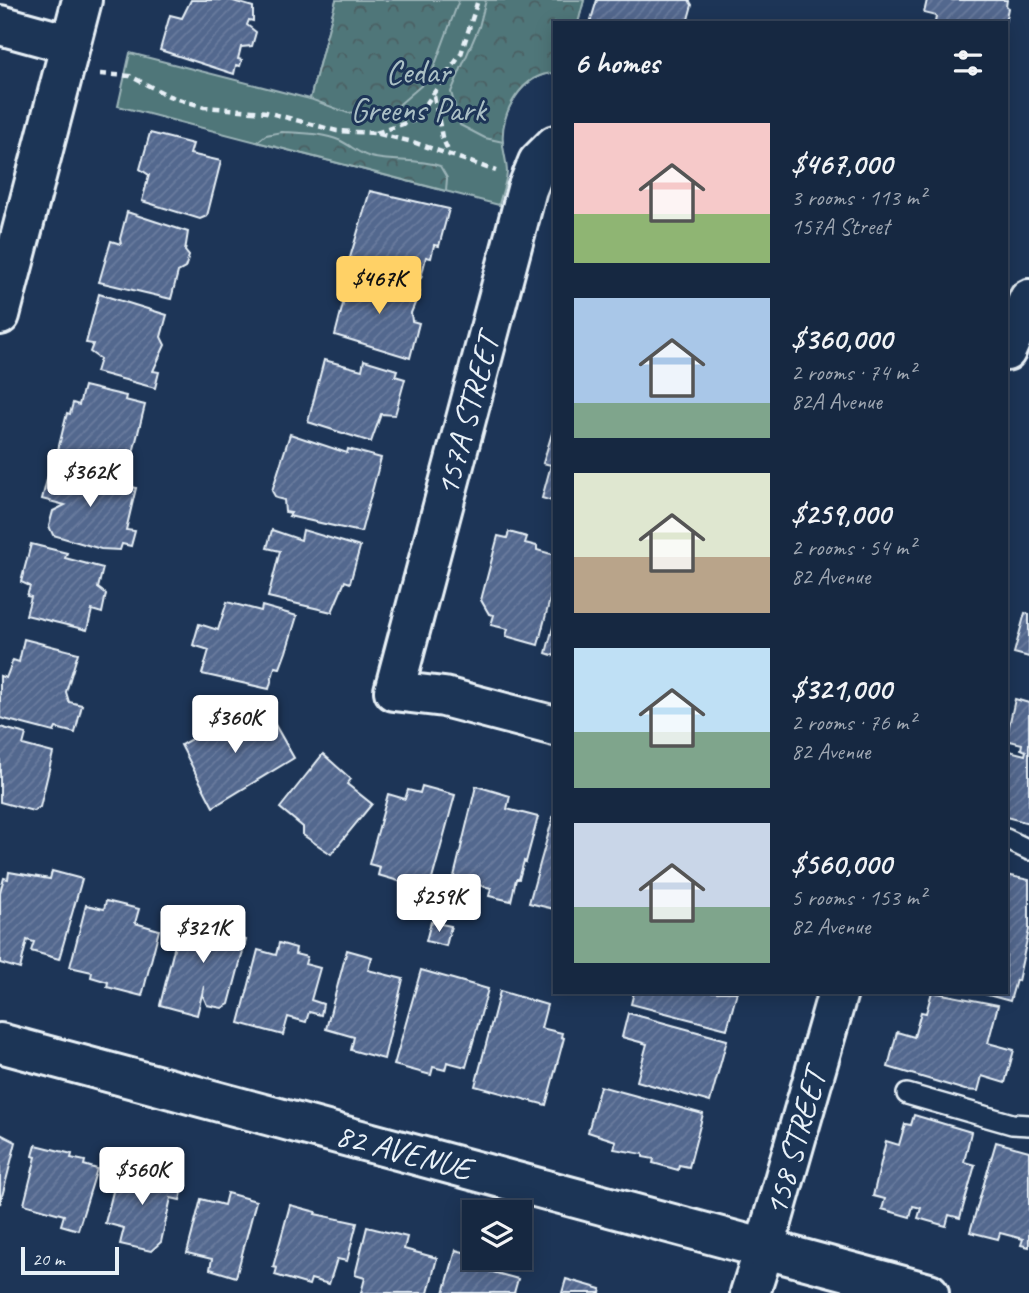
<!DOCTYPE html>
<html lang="en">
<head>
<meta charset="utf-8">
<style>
	:root { --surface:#162841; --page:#23344c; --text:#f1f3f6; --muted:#9ea6b1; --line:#35445a; --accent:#ffd166 }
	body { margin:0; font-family:Caveat,sans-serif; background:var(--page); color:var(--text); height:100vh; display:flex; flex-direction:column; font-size:26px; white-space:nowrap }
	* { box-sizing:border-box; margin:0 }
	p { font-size:23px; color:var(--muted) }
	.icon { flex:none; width:38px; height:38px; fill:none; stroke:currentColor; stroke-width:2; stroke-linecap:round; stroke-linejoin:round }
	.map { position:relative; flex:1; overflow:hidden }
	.panel { position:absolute; left:553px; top:21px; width:455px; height:973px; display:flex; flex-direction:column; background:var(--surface); border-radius:0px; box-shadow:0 4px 18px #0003,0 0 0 2px var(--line) }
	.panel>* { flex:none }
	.fabs { position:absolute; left:462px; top:1200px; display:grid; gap:14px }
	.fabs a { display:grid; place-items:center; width:70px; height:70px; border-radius:0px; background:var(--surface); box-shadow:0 4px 18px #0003,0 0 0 2px var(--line); font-size:35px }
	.scale { position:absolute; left:21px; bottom:18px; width:98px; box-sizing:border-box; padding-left:7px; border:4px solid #e8f1f8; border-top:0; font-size:19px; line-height:24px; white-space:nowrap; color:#e8f1f8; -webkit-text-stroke:5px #1d3557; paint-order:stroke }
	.price { position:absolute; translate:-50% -60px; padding:0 16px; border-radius:7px; background:#fff; color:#222; font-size:23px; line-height:46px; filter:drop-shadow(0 2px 4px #0008) }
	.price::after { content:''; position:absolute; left:50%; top:42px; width:21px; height:16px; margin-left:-10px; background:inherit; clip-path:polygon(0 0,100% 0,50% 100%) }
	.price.selected { background:var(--accent); color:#111 }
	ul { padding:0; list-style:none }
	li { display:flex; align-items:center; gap:21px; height:175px; padding:0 21px }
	li span { display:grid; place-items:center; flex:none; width:196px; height:140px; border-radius:0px; color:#555 }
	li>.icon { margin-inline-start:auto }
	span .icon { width:84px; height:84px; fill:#fffc; stroke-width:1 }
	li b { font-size:30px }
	h2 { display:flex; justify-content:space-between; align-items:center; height:84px; padding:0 21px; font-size:30px }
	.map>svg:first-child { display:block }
	.green { fill:#507679; stroke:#9cb4b8; stroke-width:2 }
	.forest { fill:url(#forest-crowns); stroke:#9cb4b8; stroke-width:2 }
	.building { fill:url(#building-hatch); stroke:#e8f1f8; stroke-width:2 }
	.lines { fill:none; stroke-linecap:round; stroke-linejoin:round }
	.service-casing { stroke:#e8f1f8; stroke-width:24 }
	.minor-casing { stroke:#e8f1f8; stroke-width:44 }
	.tertiary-casing { stroke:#e8f1f8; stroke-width:44 }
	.path { stroke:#e8f1f8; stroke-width:4.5; stroke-dasharray:7 5; stroke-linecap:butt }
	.service { stroke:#1d3557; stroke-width:19 }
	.minor { stroke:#1d3557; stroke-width:38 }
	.tertiary { stroke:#1d3557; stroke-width:38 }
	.labels { text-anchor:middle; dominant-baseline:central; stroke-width:6; stroke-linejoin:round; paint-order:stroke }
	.park-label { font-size:33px; fill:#abc0c5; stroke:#1d3557 }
	.street-label { font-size:33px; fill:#e8f1f8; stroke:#1d3557 }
</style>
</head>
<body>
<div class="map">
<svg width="1029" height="1293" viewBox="0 0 1029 1293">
	<defs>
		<pattern id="forest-crowns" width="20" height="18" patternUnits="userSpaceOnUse" patternTransform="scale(1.75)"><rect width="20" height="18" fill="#507679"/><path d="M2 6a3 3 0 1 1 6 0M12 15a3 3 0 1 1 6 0" fill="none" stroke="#4b5f62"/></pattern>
		<pattern id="building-hatch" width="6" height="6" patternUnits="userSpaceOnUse" patternTransform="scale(1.75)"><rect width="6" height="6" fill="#52678e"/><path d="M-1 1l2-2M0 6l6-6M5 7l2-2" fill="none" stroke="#6b7d9f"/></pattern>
	</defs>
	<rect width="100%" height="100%" fill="#1d3557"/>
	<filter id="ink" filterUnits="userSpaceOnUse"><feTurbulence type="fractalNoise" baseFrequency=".0143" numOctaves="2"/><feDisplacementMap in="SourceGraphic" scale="14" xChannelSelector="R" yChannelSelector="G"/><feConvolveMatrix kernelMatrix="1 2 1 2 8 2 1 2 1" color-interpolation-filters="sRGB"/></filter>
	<g filter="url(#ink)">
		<!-- green -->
		<path class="green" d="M 336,0 L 584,0 L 578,23 L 555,23 L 555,73 C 525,73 503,108 502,135 C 502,148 507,161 507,173 C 506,183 501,195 499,205 L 118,106 L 130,53 L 310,99 Z"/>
		<!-- forest -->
		<g class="forest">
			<polygon points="336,0 459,0 430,78 394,109 348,113 310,99"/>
			<path d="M 486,0 L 584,0 L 578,23 L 555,23 L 555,73 C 522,73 500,113 503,142 L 485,138 L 460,125 L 451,92 L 479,27 Z"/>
			<path d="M 282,132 C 301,133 323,133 341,141 C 353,147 361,156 375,158 C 397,162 418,159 440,166 L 447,178 L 446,191 L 257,142 L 266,135 Z"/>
		</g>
		<!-- building -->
		<g class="building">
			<polygon points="191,0 230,0 253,7 253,21 249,20 247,25 256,32 252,46 241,47 238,59 242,60 240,66 236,65 234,74 160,50 170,15 182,18"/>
			<polygon points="597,0 689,0 692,5 687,23 590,23"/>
			<polygon points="927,0 1007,0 1006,7 1008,8 1005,23 935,23 936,16 924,13"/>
			<polygon points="150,133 193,144 190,154 221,161 207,216 200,219 142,201 149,175 140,169"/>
			<polygon points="370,191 449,209 439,246 434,245 431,258 426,257 421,278 401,273 400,276 349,261"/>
			<polygon points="127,212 188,232 185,251 189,256 185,268 178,272 171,299 99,282 111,241 121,244 120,239"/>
			<polygon points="358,277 420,291 411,313 412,321 419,323 410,358 335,335 349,281"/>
			<polygon points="99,294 167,315 161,337 165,345 153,371 159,372 155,388 96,372 100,359 90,352 93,344 86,343"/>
			<polygon points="324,360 362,370 364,360 397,370 395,376 405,379 395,415 381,414 371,442 308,422"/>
			<polygon points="84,386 126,396 125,400 145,405 129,469 102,466 57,454 67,413 70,414 73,403 79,405"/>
			<polygon points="553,430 555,431 555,502 542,498 551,465 543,463"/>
			<polygon points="290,434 347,453 348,449 381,458 361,532 289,516 291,513 285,512 284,500 276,498 272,491"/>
			<polygon points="51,464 136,488 126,530 135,531 131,546 122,544 120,550 101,549 53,535 49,526 53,511 65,505 42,499"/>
			<polygon points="272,530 301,540 303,530 360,547 350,583 345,581 332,612 268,597 280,551 267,548"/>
			<polygon points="509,532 527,537 525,543 537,546 537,550 555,555 555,580 538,645 506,636 508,629 491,625 494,615 489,614 481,600 498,536 507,538"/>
			<polygon points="31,544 67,553 65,558 103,568 98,588 106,594 102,613 92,610 87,630 26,615 31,597 27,596 30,586 21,582"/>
			<polygon points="227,602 261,611 262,606 297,616 286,652 280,668 275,667 269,689 202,674 209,650 193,645 199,624 218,630"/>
			<polygon points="1025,613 1029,614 1029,657 1014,653"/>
			<polygon points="555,620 555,656 546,653"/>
			<polygon points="24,639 78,653 66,692 69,702 82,705 75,733 56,728 54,732 0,718 0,676 6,678 13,660 19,662"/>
			<polygon points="1015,699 1029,703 1029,823 1006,817 1006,750 1025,755 1026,751 1021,749 1022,744 1006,740"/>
			<polygon points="242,710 251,712 258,725 256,734 274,723 294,758 213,807 181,745"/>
			<polygon points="0,727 26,734 23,745 53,753 40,807 33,811 0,802"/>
			<polygon points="323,754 351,779 347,784 372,804 331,854 303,835 303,827 280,808"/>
			<polygon points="422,786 455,795 431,883 411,877 409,884 378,875 380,867 369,864 388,794 405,799 408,790 420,793"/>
			<polygon points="476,786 510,796 507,809 538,817 526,862 524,861 519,879 516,879 511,901 489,896 491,888 478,885 474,899 450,893"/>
			<polygon points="555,810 555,906 554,909 529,903"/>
			<polygon points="52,871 82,879 59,959 31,951 34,942 27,940 20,969 0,963 0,892 4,878 8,879 9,872 50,879"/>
			<polygon points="1006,875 1029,880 1029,930 1018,981 1016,980 1010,1001 977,992 1006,992"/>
			<polygon points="106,901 139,909 135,923 159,930 142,996 107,987 108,982 91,977 92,972 70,967 86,905 104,909"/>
			<polygon points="183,913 216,922 217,918 233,923 230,936 246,940 229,1004 222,1008 207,1005 203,996 204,986 197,1015 160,1005"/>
			<polygon points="431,922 451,926 446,946 426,941"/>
			<polygon points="279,943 296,948 295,954 307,957 305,964 320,968 311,1000 323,1004 321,1015 309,1012 306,1022 288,1017 283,1035 239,1023 258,950 276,955"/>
			<polygon points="347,950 372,957 368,970 403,979 384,1059 351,1050 354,1037 326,1029"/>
			<polygon points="421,970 488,989 466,1067 447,1062 445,1070 433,1067 431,1075 394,1065"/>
			<polygon points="500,991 547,1005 541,1028 562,1033 561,1037 564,1038 546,1105 475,1086"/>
			<polygon points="634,992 737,992 727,1029 631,1004"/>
			<polygon points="932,992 998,1005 988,1043 1014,1050 1005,1083 982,1076 978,1091 965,1090 888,1067 897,1032 914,1037 921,1012 926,1013"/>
			<polygon points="628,1013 727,1040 710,1102 637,1081 647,1044 622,1037"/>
			<polygon points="600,1086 703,1114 689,1167 679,1165 678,1170 653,1163 654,1159 643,1157 643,1154 614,1149 616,1141 588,1132"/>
			<polygon points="914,1115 971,1132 964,1162 975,1165 960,1218 949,1215 946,1226 918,1218 921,1208 913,1206 910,1217 882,1209 885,1199 873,1196 886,1141 899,1145 905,1124 911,1125"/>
			<polygon points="0,1134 16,1142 0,1204"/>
			<polygon points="996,1142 1029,1151 1029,1247 1021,1245 1023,1239 1000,1233 998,1239 970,1232"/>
			<polygon points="36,1145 72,1154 71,1158 85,1161 84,1165 97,1169 78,1230 61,1225 64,1215 24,1204 36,1157 33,1156"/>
			<polygon points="119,1168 185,1181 180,1200 171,1198 161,1242 151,1251 120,1244 124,1228 105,1223"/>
			<polygon points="227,1193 256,1201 236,1277 210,1269 212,1259 187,1253 201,1199 224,1205"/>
			<polygon points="290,1205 316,1212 315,1214 357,1223 347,1261 337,1259 329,1284 311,1279 309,1285 275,1275 277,1268 273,1267"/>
			<polygon points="367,1227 407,1237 404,1249 437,1258 428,1293 361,1293 365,1278 355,1275"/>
			<polygon points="456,1250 474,1255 474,1258 493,1260 489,1271 518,1279 514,1293 444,1293"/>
			<polygon points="566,1279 601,1289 600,1293 562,1293"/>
		</g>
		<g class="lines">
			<!-- service casing -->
			<g class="service-casing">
				<g id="service">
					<polyline points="1006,839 1029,850"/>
					<polyline points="907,1094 1012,1124 1029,1125"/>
				</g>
			</g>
			<!-- minor casing -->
			<g class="minor-casing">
				<g id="minor">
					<polyline points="0,25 69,44"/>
					<polyline points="555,145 538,162 527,189 394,691 444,697 555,726"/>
					<polyline points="0,315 82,0"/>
					<polyline points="750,1293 764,1250"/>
				</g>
			</g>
			<!-- tertiary casing -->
			<g class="tertiary-casing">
				<g id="tertiary">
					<polyline points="1006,351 1029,299"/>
					<path id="s1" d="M 0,1043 L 929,1293"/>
					<path id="s2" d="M 764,1250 L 838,992"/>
				</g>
			</g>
			<!-- path -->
			<g class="path">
				<polyline points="100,74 130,76 169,96 204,107 266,112 337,131 375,133 413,142 496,171"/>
				<polyline points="434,96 442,137 451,157"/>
				<polyline points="376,133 415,120 461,54 478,0"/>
			</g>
			<!-- service -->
			<use href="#service" class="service"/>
			<!-- minor -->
			<use href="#minor" class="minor"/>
			<!-- tertiary -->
			<use href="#tertiary" class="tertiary"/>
		</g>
	</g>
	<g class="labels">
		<!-- park labels -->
		<g class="park-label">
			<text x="418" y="72">Cedar<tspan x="418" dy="38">Greens Park</tspan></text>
		</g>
		<!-- street labels -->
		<g class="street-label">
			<text transform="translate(467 415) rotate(-75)">157A STREET</text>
			<text stroke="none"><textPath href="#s2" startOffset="112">158 STREET</textPath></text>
			<text stroke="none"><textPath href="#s1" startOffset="418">82 AVENUE</textPath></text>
		</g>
	</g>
</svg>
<div class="fabs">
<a><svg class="icon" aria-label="layers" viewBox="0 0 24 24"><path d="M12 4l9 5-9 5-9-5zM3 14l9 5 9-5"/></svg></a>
</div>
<div class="scale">20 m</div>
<b class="price selected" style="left:379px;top:316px">$467K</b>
<b class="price" style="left:90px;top:509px">$362K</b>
<b class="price" style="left:235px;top:755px">$360K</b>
<b class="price" style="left:439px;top:934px">$259K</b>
<b class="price" style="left:203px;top:965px">$321K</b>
<b class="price" style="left:142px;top:1207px">$560K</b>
<section class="panel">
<h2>6 homes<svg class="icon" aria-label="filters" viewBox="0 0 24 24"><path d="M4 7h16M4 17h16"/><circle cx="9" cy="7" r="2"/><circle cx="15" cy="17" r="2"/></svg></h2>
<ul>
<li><span style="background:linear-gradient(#f6c9c9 65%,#8fb573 0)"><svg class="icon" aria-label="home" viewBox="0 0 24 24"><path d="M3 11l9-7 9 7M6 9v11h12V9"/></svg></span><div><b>$467,000</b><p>3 rooms · 113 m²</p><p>157A Street</p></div></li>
<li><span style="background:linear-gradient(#a9c7e8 75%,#7fa58c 0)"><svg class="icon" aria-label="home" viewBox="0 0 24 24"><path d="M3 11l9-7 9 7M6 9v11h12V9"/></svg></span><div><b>$360,000</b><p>2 rooms · 74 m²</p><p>82A Avenue</p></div></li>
<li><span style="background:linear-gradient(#dfe7d0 60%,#b9a48a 0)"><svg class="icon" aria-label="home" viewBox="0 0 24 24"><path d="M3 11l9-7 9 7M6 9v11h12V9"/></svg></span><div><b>$259,000</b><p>2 rooms · 54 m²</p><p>82 Avenue</p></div></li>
<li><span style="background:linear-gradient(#bfe0f5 60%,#7fa58c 0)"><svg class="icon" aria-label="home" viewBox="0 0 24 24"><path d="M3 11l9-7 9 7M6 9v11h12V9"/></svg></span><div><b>$321,000</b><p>2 rooms · 76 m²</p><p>82 Avenue</p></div></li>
<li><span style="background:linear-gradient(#c9d6e8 60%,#7fa58c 0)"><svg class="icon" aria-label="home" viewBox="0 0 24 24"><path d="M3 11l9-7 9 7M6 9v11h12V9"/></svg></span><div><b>$560,000</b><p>5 rooms · 153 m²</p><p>82 Avenue</p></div></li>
</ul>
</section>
</div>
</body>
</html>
